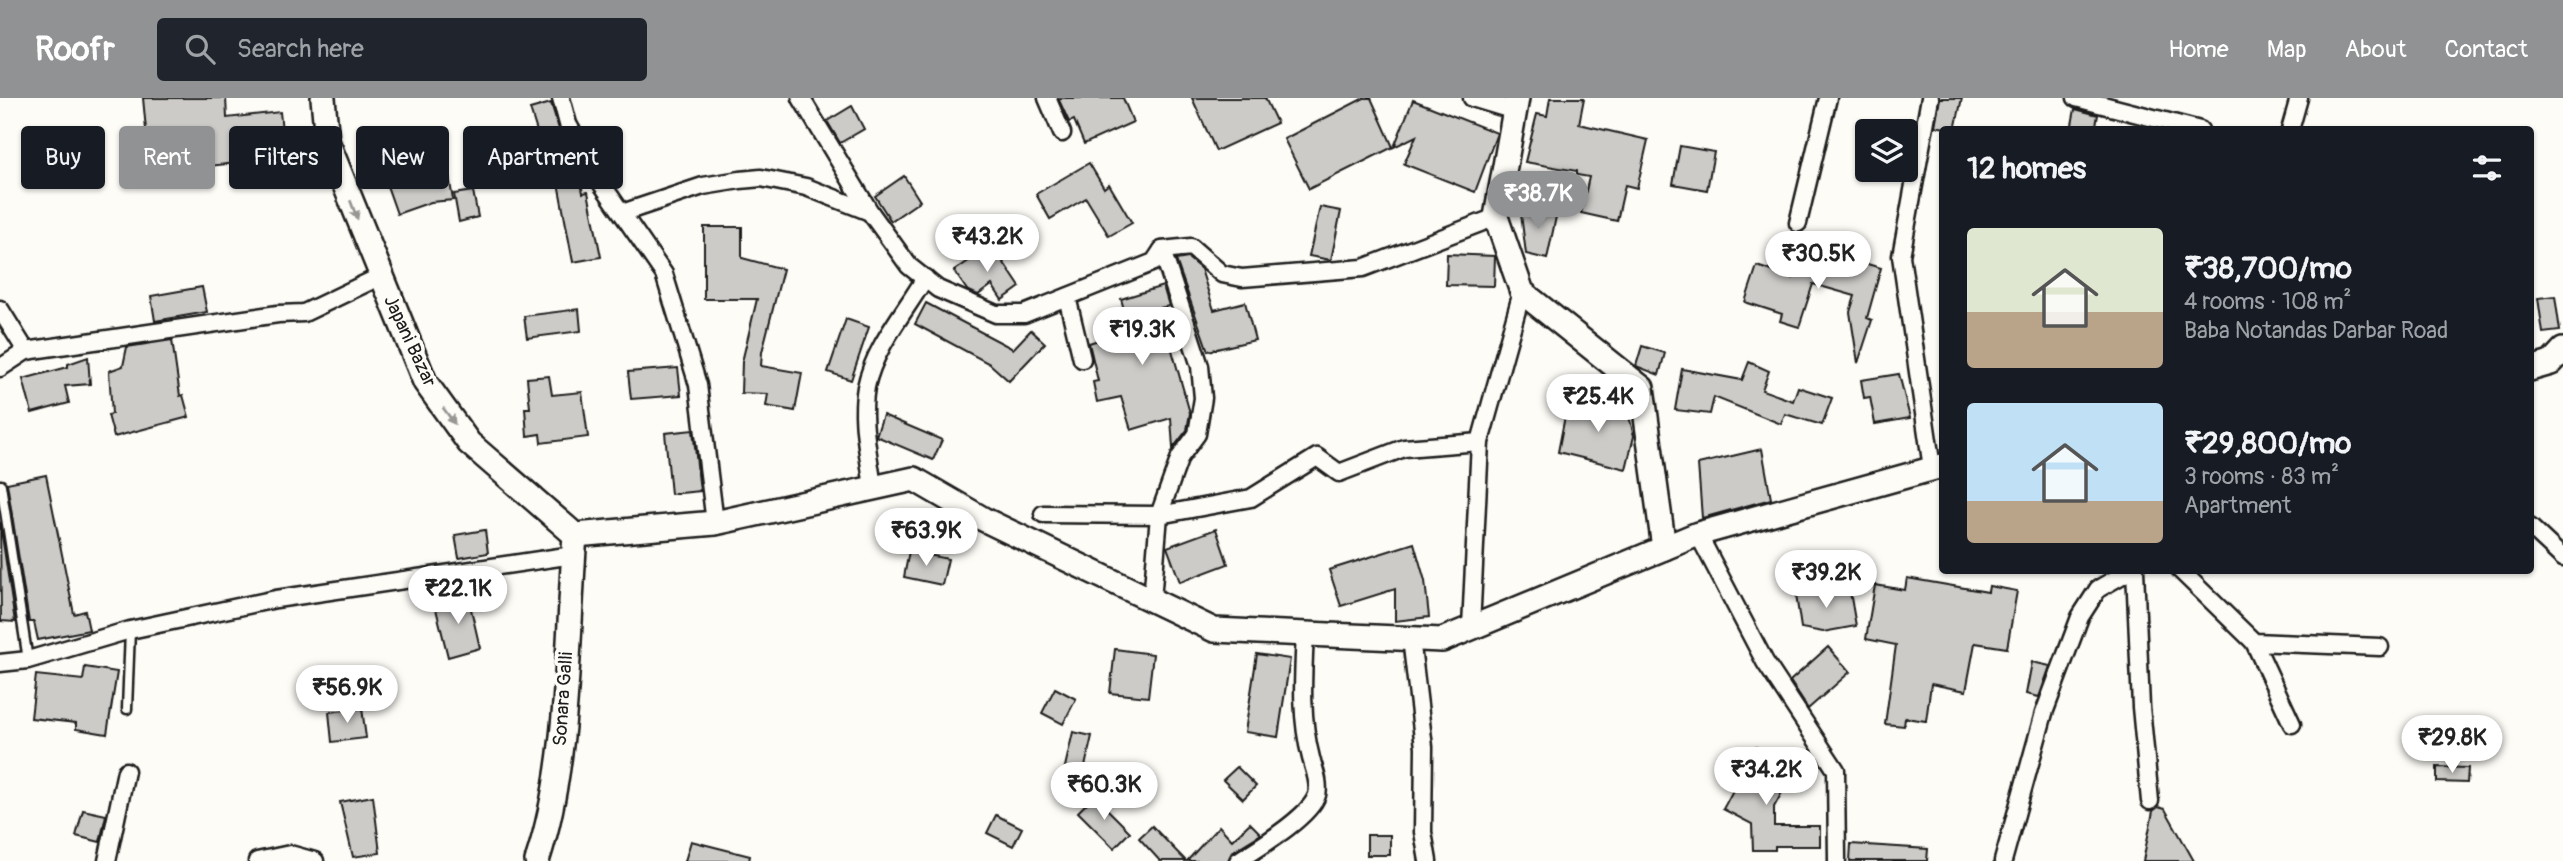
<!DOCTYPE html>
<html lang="en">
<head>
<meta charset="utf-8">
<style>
	:root { --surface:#171b24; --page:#20242c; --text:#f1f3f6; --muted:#9ea1a6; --accent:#919294 }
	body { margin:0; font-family:Pangolin,sans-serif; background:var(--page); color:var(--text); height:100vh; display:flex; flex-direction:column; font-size:26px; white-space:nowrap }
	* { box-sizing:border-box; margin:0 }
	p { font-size:23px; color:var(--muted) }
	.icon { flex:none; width:38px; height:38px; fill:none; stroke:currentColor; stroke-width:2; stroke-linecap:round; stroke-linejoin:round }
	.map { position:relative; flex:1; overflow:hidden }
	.drawer { position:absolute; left:1939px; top:28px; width:595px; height:448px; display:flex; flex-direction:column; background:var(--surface); border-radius:7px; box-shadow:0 2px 5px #0004 }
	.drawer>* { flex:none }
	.hud { position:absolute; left:21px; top:28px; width:665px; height:63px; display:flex; gap:14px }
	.buttons { position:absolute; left:1855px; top:21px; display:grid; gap:14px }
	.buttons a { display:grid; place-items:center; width:63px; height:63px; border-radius:7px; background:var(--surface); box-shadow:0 2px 5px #0004; font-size:35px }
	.price { position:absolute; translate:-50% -60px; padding:0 16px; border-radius:24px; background:#fff; color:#222; font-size:23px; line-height:46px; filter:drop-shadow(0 2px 4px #0008) }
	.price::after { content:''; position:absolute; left:50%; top:42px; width:21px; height:16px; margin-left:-10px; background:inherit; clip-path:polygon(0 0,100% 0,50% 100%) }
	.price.current { background:var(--accent); color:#fff }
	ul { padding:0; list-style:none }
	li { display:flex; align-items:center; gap:21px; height:175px; padding:0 28px }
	li span { display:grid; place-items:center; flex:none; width:196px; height:140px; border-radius:7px; color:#555 }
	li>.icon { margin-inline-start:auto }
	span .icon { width:84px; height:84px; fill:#fffc; stroke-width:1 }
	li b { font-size:30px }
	h2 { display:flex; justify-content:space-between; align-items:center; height:84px; padding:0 28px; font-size:30px }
	.pill { padding:0 24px; border-radius:7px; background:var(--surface); box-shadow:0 2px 5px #0004; font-size:24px; line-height:63px }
	.pill.current { background:var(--accent); color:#fff }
	header { display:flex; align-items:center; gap:42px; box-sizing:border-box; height:98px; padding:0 35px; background:var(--accent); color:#fff }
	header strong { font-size:33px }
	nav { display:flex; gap:38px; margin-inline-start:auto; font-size:24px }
	.search { width:490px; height:63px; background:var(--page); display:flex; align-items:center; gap:18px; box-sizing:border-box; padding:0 24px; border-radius:7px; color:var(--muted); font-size:26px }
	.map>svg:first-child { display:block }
	.building { fill:#cccbc8; stroke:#1c1c1c; stroke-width:2 }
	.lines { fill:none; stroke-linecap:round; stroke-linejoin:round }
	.lane-casing { stroke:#1c1c1c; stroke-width:13 }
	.street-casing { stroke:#1c1c1c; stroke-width:21 }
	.secondary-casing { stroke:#1c1c1c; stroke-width:28 }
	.lane { stroke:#fdfcf7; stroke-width:8 }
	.street { stroke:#fdfcf7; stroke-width:16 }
	.secondary { stroke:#fdfcf7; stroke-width:23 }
	.oneway { fill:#989794 }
	.labels { text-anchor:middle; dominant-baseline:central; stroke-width:7; stroke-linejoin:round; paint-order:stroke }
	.street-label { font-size:19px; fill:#1c1c1c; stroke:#fdfcf7 }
</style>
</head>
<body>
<header>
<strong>Roofr</strong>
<div class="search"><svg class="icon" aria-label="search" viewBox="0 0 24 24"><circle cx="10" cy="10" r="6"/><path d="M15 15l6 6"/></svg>Search here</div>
<nav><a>Home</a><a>Map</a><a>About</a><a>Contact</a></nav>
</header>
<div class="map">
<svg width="2563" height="763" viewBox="0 0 2563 763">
	<rect width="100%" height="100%" fill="#fdfcf7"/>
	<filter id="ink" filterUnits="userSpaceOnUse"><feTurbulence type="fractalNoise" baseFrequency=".0143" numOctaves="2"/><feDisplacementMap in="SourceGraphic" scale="14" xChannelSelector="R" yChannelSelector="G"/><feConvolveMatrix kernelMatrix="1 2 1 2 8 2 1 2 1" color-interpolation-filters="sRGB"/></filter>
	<g filter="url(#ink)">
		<!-- building -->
		<g class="building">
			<polygon points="143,0 226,0 227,20 280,14 285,60 150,74"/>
			<polygon points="1058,0 1123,0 1133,24 1084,46 1074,22 1069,24"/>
			<polygon points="1192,0 1265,0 1277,25 1216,53"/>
			<polygon points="1364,0 1371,0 1393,49 1309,91 1284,41"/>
			<polygon points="1550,0 1584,0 1579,26 1648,42 1637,90 1625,87 1617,123 1581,115 1589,79 1577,77 1577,73 1525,64 1537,16 1547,18"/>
			<polygon points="1940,0 1962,0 1955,32 1935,28"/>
			<polygon points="1413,2 1497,35 1475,94 1404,66 1416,38 1394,49"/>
			<polygon points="551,5 559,31 577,64 583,95 588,94 601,159 573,164 555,69 552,69 546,41 540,43 530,11"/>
			<polygon points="852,8 864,31 840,45 827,23"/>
			<polygon points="2075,11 2098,17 2095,32 2071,32"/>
			<polygon points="1680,48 1714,54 1707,92 1673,86"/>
			<polygon points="1089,65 1104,90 1109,86 1132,125 1109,138 1086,100 1050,121 1036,96"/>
			<polygon points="448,72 453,102 431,104 397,116 385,82 402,76"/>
			<polygon points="904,78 920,103 891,123 875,98"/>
			<polygon points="473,93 478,119 459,124 454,96"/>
			<polygon points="1520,108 1557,114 1547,161 1526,156"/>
			<polygon points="1320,109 1341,113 1331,162 1309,158"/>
			<polygon points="704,129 742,129 742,160 783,171 762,254 761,268 802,275 795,313 766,308 768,296 741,295 742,264 757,201 704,201"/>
			<polygon points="992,147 1020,189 1002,202 992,187 978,197 967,192 954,173"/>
			<polygon points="1826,154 1881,170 1867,220 1872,222 1858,265 1850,214 1855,198 1813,186 1799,229 1780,223 1782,216 1745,204 1757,168 1793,180 1798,166 1821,174"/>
			<polygon points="1447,156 1495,158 1494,188 1446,187"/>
			<polygon points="1188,160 1201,171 1214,212 1245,204 1255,242 1208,253 1176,162"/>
			<polygon points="1163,188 1169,208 1160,210 1190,315 1187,332 1173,350 1171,320 1131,332 1121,299 1097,304 1093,284 1098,283 1089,245 1130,232 1121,201"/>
			<polygon points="202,189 207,214 155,223 151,198"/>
			<polygon points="2555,198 2560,233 2543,235 2538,200"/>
			<polygon points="926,205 1013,251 1031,232 1045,245 1009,283 990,266 915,226"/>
			<polygon points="579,211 581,233 527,240 524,218"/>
			<polygon points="846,221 869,229 851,282 828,274"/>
			<polygon points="172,242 180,298 183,297 189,319 114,339 108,317 112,316 109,273 123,268 127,249"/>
			<polygon points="1642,248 1665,255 1659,277 1636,268"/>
			<polygon points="88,259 90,286 65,288 69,305 32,315 23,281 68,269 68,266"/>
			<polygon points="1749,264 1769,273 1762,292 1793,303 1798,289 1832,300 1822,327 1785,316 1781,326 1714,299 1710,316 1675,312 1682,271 1742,282"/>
			<polygon points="678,270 681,297 631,301 628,274"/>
			<polygon points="1899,276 1910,320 1875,326 1870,299 1864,300 1861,282"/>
			<polygon points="549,278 552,297 582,294 588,339 541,345 540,336 527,338 525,310 530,310 527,280"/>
			<polygon points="1581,304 1627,311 1634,338 1626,371 1558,354 1567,308 1580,310"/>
			<polygon points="883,317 942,342 933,362 876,338"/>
			<polygon points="693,332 700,393 671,396 665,335"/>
			<polygon points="1762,351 1771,401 1702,420 1698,366"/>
			<polygon points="46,377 74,516 85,513 89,532 38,542 34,524 29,524 7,385"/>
			<polygon points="0,424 15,524 1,523"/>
			<polygon points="1216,431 1228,466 1180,484 1167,449"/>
			<polygon points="485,432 488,455 459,460 455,437"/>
			<polygon points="1414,445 1425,483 1429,519 1395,523 1395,491 1341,508 1329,472"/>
			<polygon points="909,453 948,461 942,487 904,479"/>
			<polygon points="1907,480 1988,494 1989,488 2017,493 2007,550 1975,545 1966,593 1931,586 1926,623 1905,620 1904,628 1885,626 1896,547 1866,541 1875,487 1905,492"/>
			<polygon points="1849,488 1856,528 1823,534 1801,530 1796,497"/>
			<polygon points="468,498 480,550 448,559 435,507"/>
			<polygon points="1828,549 1850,574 1808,611 1790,583"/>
			<polygon points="1115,551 1153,556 1148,599 1110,595"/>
			<polygon points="1257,556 1290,561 1278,639 1245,634"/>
			<polygon points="2032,564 2050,568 2039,599 2026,596"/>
			<polygon points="85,569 117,574 107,636 76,631 76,625 31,620 36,577 83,582"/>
			<polygon points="1055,590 1076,601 1063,626 1042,615"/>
			<polygon points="362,610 366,640 332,644 329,614"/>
			<polygon points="1073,634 1092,638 1081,686 1062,682"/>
			<polygon points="1756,649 1778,661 1771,674 1776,677 1773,683 1785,689 1774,709 1774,728 1820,728 1820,748 1775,748 1775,752 1753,752 1752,726 1723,711"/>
			<polygon points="1237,669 1256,688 1243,701 1223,682"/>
			<polygon points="2437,669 2468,670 2467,685 2437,684"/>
			<polygon points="373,698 380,755 353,759 340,704"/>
			<polygon points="1094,698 1130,734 1114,750 1078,714"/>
			<polygon points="2158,709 2165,711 2194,763 2143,763 2153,713"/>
			<polygon points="83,712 106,717 100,744 76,738"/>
			<polygon points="996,717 1022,730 1013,748 987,735"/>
			<polygon points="1250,725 1261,736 1232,754 1228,763 1187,763 1219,728 1232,742"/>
			<polygon points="1152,728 1186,763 1160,763 1139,740"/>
			<rect x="1367" y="737" width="23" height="20"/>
			<polygon points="691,743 750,758 749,763 685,763"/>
			<polygon points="1851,746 1928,751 1927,763 1850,763"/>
		</g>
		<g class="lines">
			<!-- lane casing -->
			<g class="lane-casing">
				<g id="lane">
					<polyline points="1,387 28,562"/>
					<polyline points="127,611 130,532"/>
				</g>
			</g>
			<!-- street casing -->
			<g class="street-casing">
				<g id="street">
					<polyline points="561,0 568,26 599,82 664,176 698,287 715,425"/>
					<polyline points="801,0 870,114"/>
					<polyline points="1047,0 1062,35"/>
					<polyline points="1472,0 1515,13"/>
					<polyline points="1930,0 1901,158 1932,370"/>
					<polyline points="2076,0 2200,32"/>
					<polyline points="2290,32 2299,0"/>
					<polyline points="622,115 703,88 740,82 761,80 806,89 870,114 909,168 938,191 996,216 1024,216 1154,164 1162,152 1191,149 1222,176 1242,180 1363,170 1496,119"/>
					<polyline points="1798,125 1828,0"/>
					<polyline points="1067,199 1082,261"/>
					<polyline points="0,211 26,253 0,270"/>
					<polyline points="26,253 278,216 304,215 381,178"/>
					<path d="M 873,390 C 869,357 860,322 866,289 C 874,250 905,214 925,180"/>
					<polyline points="1043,416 1159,417 1251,400 1317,359 1339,375 1404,350 1480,344"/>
					<polyline points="2530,429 2563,460"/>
					<polyline points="1698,436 1765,564 1836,672 1837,763"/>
					<polyline points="2135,472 2141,609 2150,703"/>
					<polyline points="2180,472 2254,544 2380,549"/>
					<polyline points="1152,502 1159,417 1180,359 1197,336 1203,300 1200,268 1162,152"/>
					<polyline points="1471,529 1480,344 1522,194"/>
					<polyline points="1411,540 1424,649 1423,734 1428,763"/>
					<polyline points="2254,544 2292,626"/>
					<polyline points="0,565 28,562 130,532 276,501 573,457"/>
					<polyline points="107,763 126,673"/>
					<polyline points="257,763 290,756 315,763"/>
					<path d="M 1238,763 C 1258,750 1310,719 1317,697 C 1320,685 1314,671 1311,660 C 1300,618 1303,578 1305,536"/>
					<polyline points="2003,763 2044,615 2080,519 2098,491 2131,472"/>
				</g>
			</g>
			<!-- secondary casing -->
			<g class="secondary-casing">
				<g id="secondary">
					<polyline points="323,0 327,43 425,284 469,345 575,437"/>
					<polyline points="1517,0 1496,119 1522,194 1642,290 1664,450"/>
					<polyline points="2530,271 2551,265 2563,252"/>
					<polyline points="575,437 715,425 914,381 983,421 1214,532 1442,542 1698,436 1942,368"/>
					<path d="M 537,763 C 570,663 567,542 575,437"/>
				</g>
			</g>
			<!-- lane -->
			<use href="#lane" class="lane"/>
			<!-- street -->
			<use href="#street" class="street"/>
			<!-- secondary -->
			<use href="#secondary" class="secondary"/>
		</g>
		<!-- one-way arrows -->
		<defs><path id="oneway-solid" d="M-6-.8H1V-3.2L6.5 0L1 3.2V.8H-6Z" transform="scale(1.75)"/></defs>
		<g class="oneway">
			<use href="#oneway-solid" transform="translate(354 112) rotate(69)"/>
			<use href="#oneway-solid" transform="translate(449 318) rotate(54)"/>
		</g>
	</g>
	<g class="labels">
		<!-- street labels -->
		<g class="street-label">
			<text transform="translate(410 243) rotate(65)">Japani Bazar</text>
			<text transform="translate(563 601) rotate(-86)">Sonara Galli</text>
		</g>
	</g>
</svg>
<div class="buttons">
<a><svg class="icon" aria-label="layers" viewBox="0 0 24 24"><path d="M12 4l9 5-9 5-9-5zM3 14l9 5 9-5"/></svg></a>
</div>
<b class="price current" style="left:1538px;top:133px">₹38.7K</b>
<b class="price" style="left:987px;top:176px">₹43.2K</b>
<b class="price" style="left:1818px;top:193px">₹30.5K</b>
<b class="price" style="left:1142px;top:269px">₹19.3K</b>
<b class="price" style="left:1598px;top:336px">₹25.4K</b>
<b class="price" style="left:926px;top:470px">₹63.9K</b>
<b class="price" style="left:1826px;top:512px">₹39.2K</b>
<b class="price" style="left:458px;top:528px">₹22.1K</b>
<b class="price" style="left:347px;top:627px">₹56.9K</b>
<b class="price" style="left:2452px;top:677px">₹29.8K</b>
<b class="price" style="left:1766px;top:709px">₹34.2K</b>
<b class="price" style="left:1104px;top:724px">₹60.3K</b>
<div class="hud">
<a class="pill">Buy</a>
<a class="pill current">Rent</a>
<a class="pill">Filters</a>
<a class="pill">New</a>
<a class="pill">Apartment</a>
</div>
<section class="drawer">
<h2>12 homes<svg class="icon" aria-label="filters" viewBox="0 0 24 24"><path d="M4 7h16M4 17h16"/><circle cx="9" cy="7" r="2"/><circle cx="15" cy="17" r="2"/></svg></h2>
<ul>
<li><span style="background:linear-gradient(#dfe7d0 60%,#b9a48a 0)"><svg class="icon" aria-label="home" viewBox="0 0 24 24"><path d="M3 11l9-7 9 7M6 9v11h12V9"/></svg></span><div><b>₹38,700/mo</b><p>4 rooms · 108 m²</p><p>Baba Notandas Darbar Road</p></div></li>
<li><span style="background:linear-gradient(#bfe0f5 70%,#b9a48a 0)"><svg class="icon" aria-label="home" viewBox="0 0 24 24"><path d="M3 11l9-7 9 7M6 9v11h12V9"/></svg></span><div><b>₹29,800/mo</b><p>3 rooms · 83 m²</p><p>Apartment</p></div></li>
</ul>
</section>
</div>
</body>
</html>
